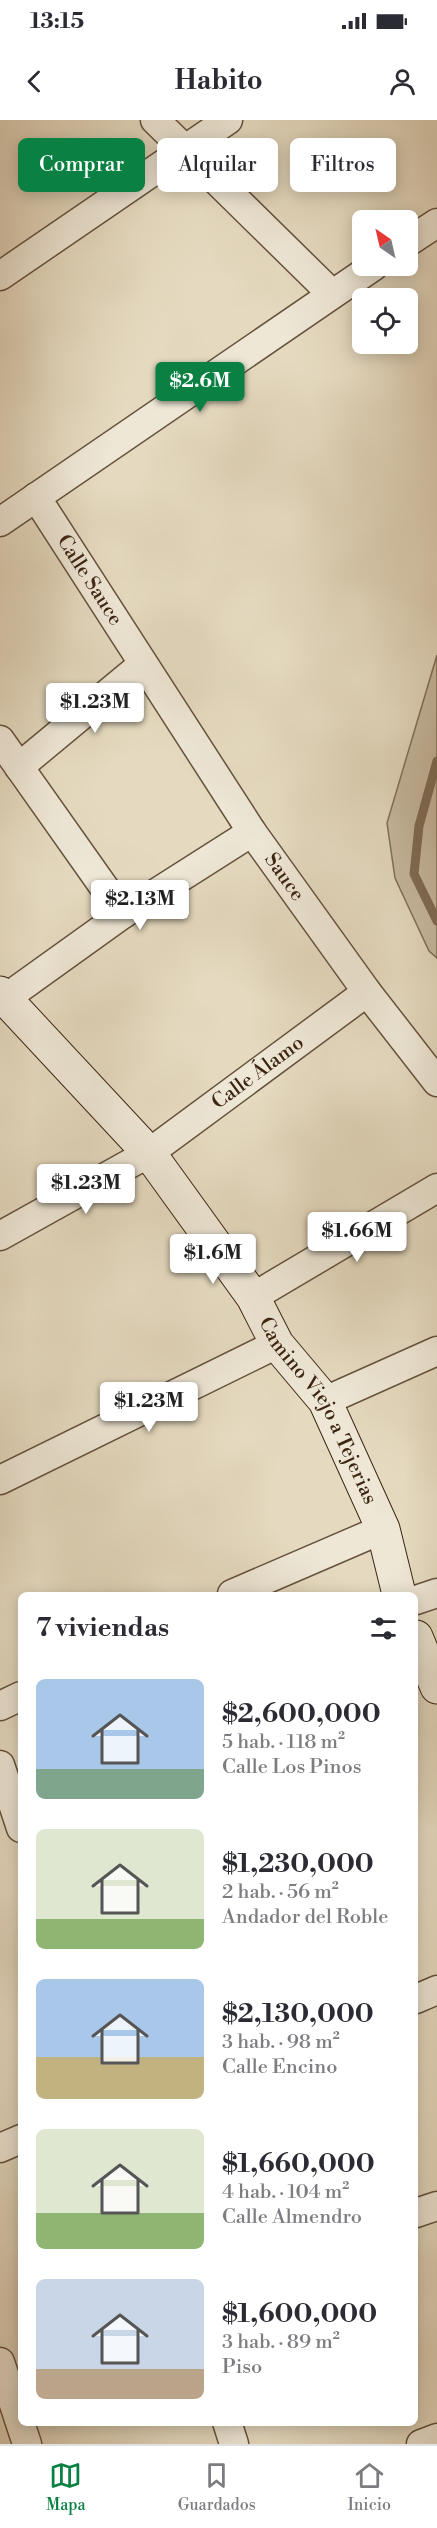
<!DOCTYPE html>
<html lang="es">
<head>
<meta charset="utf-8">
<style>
	:root { --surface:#fff; --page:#f7f7f7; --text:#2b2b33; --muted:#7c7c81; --line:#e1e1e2; --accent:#0b8043 }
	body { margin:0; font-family:"Libre Bodoni",serif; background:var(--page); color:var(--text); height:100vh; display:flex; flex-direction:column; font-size:22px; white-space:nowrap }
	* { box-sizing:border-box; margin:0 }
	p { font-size:20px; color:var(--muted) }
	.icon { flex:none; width:33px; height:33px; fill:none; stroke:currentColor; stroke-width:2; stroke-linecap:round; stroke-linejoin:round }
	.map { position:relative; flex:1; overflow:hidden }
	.drawer { position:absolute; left:18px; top:1472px; width:400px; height:834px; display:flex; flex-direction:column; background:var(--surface); border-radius:9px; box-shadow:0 3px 15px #0003 }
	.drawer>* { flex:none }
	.hud { position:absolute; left:18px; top:18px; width:402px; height:54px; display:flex; gap:12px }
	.needle { width:39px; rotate:326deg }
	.controls { position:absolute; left:352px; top:90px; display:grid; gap:12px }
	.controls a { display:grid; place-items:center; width:66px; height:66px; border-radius:9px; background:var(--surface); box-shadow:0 3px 15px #0003; font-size:30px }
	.price { position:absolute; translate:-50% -51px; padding:0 14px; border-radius:6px; background:#fff; color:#222; font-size:20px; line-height:39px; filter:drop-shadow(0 2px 3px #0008) }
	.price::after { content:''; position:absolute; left:50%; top:36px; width:18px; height:14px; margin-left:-9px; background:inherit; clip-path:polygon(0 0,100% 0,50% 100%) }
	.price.selected { background:var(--accent); color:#fff }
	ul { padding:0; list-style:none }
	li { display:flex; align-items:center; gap:18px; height:150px; padding:0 18px }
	li span { display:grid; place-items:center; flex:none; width:168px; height:120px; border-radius:9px; color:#555 }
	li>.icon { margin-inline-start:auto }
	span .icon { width:72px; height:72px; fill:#fffc; stroke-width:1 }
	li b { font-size:26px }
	h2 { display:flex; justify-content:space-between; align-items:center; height:72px; padding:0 18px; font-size:26px }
	.tag { padding:0 21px; border-radius:9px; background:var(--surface); box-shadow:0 3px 15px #0003; font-size:21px; line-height:54px }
	.tag.selected { background:var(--accent); color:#fff }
	.status { display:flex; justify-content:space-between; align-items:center; height:42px; padding:0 30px; background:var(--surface); direction:ltr }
	.status svg { height:16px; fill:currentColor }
	header { display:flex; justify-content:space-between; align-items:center; height:78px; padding:0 18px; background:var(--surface); font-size:27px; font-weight:700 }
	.menu { display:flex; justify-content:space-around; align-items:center; height:84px; border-top:2px solid var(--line); background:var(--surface); font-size:16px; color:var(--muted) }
	.menu a { display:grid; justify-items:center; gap:3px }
	.menu .selected { color:var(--accent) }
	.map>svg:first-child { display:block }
	.green { fill:#c8bba2; stroke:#82705a; stroke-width:1.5 }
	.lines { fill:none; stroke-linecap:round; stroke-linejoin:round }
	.stream { stroke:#7f6c56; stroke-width:9 }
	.street-casing { stroke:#66523d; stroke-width:31 }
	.secondary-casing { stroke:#3c2511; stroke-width:35 }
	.street { stroke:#eee7d6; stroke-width:28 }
	.secondary { stroke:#eee7d6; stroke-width:33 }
	.labels { text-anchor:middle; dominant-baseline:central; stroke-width:5; stroke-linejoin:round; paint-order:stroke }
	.street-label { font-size:20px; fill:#3c2511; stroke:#eee7d6 }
</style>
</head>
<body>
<div class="status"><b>13:15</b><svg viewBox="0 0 49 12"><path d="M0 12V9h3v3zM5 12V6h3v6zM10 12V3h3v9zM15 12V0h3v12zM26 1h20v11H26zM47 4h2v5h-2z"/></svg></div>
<header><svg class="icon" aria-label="back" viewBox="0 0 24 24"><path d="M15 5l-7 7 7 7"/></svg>Habito<svg class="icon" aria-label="person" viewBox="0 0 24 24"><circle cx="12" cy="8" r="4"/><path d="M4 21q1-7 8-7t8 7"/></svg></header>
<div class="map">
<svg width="437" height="2324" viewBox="0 0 437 2324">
	<rect width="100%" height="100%" fill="#e5dac0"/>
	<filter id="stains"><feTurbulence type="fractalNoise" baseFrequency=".00333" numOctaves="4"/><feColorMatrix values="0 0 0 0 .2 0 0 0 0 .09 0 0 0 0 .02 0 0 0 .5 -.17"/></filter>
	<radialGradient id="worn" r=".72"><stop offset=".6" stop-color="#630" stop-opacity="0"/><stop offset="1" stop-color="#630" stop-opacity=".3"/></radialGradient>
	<!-- green -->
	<polygon class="green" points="437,535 437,838 429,831 395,758 387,703"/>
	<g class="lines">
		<!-- stream -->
		<polyline class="stream" points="437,641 419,706 414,754 437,801"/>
		<!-- street casing -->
		<g class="street-casing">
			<g id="street">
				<polyline points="155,0 332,174"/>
				<polyline points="408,122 437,103"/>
				<polyline points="0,156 228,0"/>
				<path id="s1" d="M 36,377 L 252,712 L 367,872 L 437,962"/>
				<polyline points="0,402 374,146"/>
				<polyline points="0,620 123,794"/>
				<polyline points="19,647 142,545"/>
				<polyline points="6,878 123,794 252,712"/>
				<path id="s2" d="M 0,1116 L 149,1033 L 367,872"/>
				<polyline points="253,1177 437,1068"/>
				<polyline points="325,1281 437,1231"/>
				<polyline points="0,1360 277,1224"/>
				<polyline points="232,1474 383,1409"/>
				<polyline points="416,1480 437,1473"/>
				<polyline points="0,1586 21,1576"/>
				<polyline points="0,1645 21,1708"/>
				<polyline points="416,1879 437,1870"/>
				<polyline points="0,2028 21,2019"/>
				<polyline points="416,2093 437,2086"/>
				<polyline points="0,2242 27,2324"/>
				<polyline points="227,2302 234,2324"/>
				<polyline points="421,2324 437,2318"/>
			</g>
		</g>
		<!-- secondary casing -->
		<g class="secondary-casing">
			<g id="secondary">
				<path id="s3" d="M 0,873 L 149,1033 L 253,1177 L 277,1224 L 325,1281 L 383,1409 L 399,1474"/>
				<polyline points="416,1517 437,1567"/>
			</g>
		</g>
		<!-- street -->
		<use href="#street" class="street"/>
		<!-- secondary -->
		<use href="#secondary" class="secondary"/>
	</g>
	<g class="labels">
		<!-- street labels -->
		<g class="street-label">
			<text stroke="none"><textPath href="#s1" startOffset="99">Calle Sauce</textPath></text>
			<text stroke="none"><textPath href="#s1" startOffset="454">Sauce</textPath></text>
			<text stroke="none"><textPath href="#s2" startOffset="306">Calle Álamo</textPath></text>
			<text stroke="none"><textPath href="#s3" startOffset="528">Camino Viejo a Tejerias</textPath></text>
		</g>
	</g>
	<rect width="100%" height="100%" filter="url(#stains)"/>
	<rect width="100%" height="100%" fill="url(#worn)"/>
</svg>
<div class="controls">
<a><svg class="needle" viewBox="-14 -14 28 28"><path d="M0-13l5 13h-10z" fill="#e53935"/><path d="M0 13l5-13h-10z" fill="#7c7c81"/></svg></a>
<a><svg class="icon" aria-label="locate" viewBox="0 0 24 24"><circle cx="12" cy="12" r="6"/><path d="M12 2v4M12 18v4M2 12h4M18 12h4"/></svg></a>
</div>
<b class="price selected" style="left:200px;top:293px">$2.6M</b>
<b class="price" style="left:95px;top:614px">$1.23M</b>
<b class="price" style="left:140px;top:811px">$2.13M</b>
<b class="price" style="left:86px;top:1095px">$1.23M</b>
<b class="price" style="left:357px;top:1143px">$1.66M</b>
<b class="price" style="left:213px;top:1165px">$1.6M</b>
<b class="price" style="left:149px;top:1313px">$1.23M</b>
<div class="hud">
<a class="tag selected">Comprar</a>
<a class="tag">Alquilar</a>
<a class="tag">Filtros</a>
</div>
<section class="drawer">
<h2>7 viviendas<svg class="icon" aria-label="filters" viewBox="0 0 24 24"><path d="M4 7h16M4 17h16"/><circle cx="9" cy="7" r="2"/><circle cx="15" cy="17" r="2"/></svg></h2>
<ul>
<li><span style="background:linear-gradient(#a9c7e8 75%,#7fa58c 0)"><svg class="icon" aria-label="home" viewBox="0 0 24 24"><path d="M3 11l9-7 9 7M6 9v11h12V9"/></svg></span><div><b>$2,600,000</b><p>5 hab. · 118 m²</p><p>Calle Los Pinos</p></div></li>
<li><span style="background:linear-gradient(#dfe7d0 75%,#8fb573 0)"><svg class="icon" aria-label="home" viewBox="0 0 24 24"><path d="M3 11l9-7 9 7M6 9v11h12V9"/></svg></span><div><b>$1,230,000</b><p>2 hab. · 56 m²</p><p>Andador del Roble</p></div></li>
<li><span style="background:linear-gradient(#a9c7e8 65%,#c2b280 0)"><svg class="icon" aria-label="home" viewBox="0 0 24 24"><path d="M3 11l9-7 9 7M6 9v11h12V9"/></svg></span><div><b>$2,130,000</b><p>3 hab. · 98 m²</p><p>Calle Encino</p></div></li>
<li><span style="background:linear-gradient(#dfe7d0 70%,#8fb573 0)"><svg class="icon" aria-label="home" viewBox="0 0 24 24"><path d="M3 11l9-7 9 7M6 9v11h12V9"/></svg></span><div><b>$1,660,000</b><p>4 hab. · 104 m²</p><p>Calle Almendro</p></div></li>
<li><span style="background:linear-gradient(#c9d6e8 75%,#b9a48a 0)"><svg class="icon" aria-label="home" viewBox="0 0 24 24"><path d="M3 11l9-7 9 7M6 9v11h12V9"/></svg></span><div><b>$1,600,000</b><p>3 hab. · 89 m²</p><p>Piso</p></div></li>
</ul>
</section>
</div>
<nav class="menu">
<a class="selected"><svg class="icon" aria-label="map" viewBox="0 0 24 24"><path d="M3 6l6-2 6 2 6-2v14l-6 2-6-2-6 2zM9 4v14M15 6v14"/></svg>Mapa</a>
<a><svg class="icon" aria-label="saved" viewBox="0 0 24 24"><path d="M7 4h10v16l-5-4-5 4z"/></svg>Guardados</a>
<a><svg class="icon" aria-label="home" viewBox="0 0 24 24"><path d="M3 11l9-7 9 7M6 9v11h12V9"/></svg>Inicio</a>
</nav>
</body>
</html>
